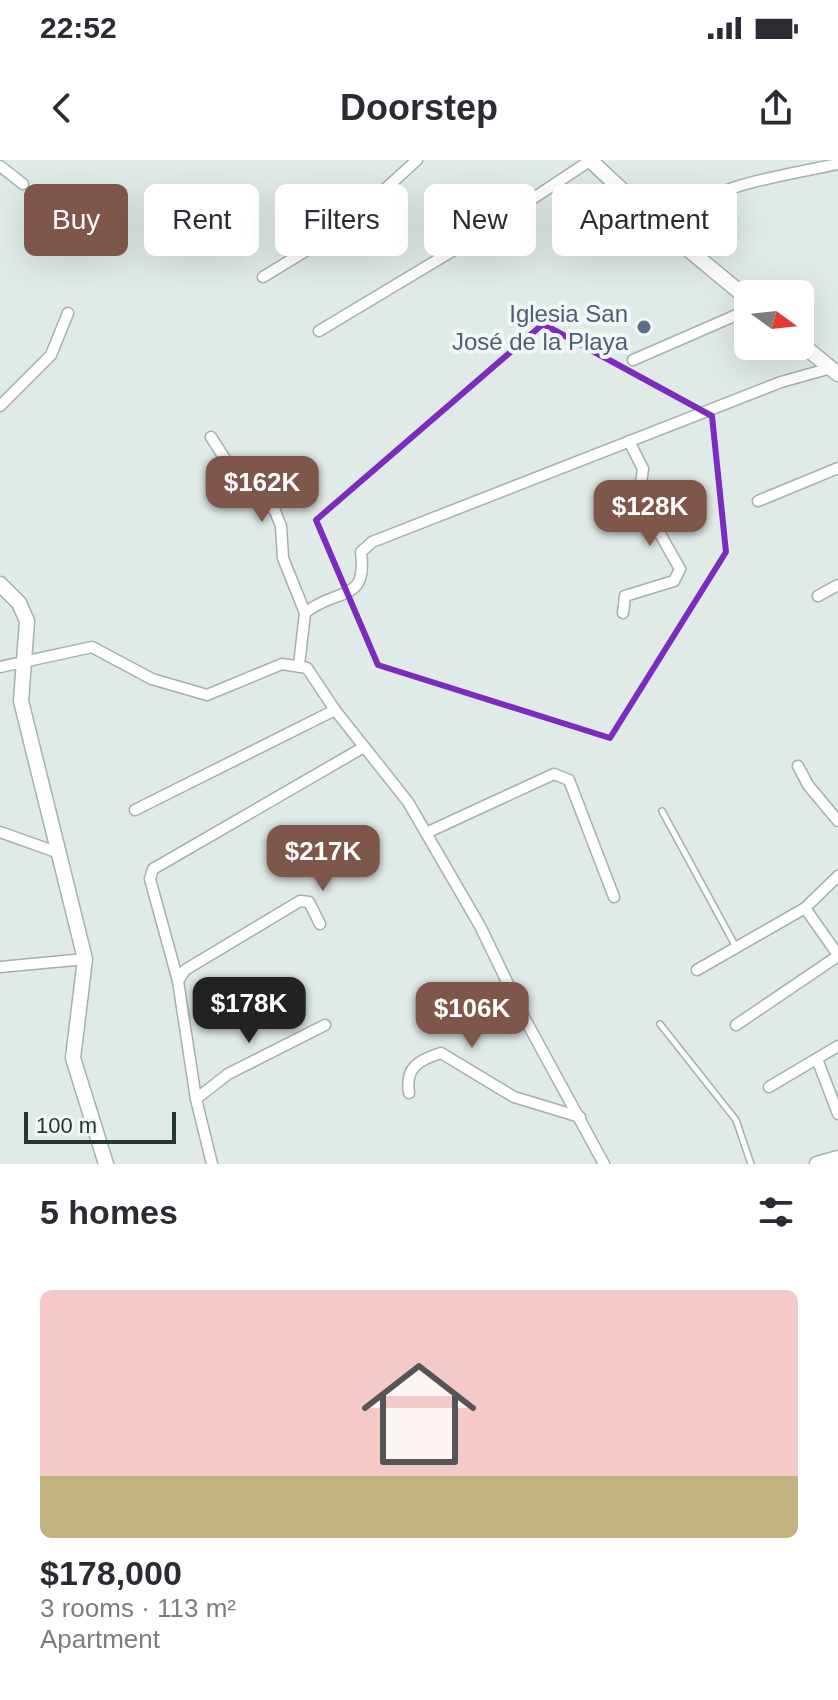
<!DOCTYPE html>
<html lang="en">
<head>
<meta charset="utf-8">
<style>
	:root { --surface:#fff; --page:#f7f7f7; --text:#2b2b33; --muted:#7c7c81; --line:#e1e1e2; --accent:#7e574a }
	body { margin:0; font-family:Arial,sans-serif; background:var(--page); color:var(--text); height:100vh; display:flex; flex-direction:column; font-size:30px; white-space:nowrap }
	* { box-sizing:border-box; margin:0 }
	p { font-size:26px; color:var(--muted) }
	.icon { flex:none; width:44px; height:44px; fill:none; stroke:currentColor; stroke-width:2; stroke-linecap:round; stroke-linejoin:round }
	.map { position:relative; height:1004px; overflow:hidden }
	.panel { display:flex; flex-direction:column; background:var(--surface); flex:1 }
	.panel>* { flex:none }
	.banner { position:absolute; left:24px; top:24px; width:790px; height:72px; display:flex; gap:16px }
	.needle { width:52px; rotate:105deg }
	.fabs { position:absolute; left:734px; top:120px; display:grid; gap:16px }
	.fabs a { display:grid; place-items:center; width:80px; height:80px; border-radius:12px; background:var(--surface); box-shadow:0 8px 32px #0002; font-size:40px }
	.scale { position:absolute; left:24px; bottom:20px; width:152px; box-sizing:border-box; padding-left:8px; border:4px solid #233834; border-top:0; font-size:22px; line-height:28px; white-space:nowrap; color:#233834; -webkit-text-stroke:6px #f0f7f4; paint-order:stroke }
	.price { position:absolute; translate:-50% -68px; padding:0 18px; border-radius:16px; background:var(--accent); color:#fff; font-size:26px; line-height:52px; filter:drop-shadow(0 2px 4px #0008) }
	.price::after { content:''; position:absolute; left:50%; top:48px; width:24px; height:18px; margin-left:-12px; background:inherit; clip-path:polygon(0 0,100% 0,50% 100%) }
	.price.selected { background:#222; color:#fff }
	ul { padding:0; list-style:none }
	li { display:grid; align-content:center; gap:16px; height:424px; padding:0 40px }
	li+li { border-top:2px solid var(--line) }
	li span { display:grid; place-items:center; height:248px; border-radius:12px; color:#555 }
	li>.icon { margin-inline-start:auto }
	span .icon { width:144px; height:144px; fill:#fffc; stroke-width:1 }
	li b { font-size:34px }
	h2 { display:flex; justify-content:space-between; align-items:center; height:96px; padding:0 40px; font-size:34px }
	.pill { padding:0 28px; border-radius:12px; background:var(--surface); box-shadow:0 8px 32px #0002; font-size:28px; line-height:72px }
	.pill.selected { background:var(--accent); color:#fff }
	.status { display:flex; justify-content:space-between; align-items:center; height:56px; padding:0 40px; background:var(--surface); direction:ltr }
	.status svg { height:22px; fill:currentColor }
	header { display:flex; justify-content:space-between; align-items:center; height:104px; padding:0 40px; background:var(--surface); font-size:36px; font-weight:800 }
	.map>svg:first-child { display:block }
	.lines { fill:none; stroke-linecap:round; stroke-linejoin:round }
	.lane-casing { stroke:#a4b1ad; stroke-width:8 }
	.street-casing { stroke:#a4b1ad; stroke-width:13 }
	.secondary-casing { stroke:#a1b4af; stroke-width:17 }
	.lane { stroke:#fff; stroke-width:5 }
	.street { stroke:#fff; stroke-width:10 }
	.secondary { stroke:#fff; stroke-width:14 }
	.marked { fill:none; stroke:#7b2cbf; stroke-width:6; stroke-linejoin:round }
	.service-dot { fill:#5c6f8a; stroke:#f0f7f4; stroke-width:3 }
	.labels { text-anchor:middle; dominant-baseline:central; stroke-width:8; stroke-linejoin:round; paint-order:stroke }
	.service-label { font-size:24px; fill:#4e5e75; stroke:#f0f7f4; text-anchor:end }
</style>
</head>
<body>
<div class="status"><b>22:52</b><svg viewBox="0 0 49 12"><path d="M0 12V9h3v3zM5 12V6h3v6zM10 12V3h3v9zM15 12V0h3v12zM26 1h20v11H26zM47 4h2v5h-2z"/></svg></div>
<header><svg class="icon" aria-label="back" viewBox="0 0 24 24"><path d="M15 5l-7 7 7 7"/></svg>Doorstep<svg class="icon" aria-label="share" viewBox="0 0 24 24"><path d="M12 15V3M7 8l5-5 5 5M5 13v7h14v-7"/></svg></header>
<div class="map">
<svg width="838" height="1004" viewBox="0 0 838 1004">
	<rect width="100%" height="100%" fill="#e0eae6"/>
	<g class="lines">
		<!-- lane casing -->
		<g class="lane-casing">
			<g id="lane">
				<polyline points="662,651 736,787"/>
				<polyline points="660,864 736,960 751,1004"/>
			</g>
		</g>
		<!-- street casing -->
		<g class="street-casing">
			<g id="street">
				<polyline points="0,6 23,24"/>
				<path d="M 659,65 C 712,25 774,17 838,4"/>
				<polyline points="263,117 340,70 417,0"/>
				<polyline points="319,171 464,84 591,0"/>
				<polyline points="633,200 748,150"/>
				<polyline points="0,246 51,195 68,153"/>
				<polyline points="211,277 225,299 275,351 281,366 283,398 305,453 299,505"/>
				<polyline points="758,341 838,308"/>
				<polyline points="818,436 838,425"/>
				<path d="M 305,453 C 336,427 368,444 361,392 L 372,382 L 781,222 L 831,208"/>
				<polyline points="623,453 625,436 674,421 680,409 639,337 643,309 629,281"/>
				<polyline points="0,507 92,487 152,519 207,535 282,504 307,508 335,550 408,642 480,766 525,859 604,1004"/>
				<polyline points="798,606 808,625 838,661"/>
				<polyline points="135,650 335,550"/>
				<polyline points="0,672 59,693"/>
				<polyline points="426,673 554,614 569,620 614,737"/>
				<polyline points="805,748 838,795"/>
				<polyline points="0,807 85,799"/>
				<polyline points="697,810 805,748 838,716"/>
				<polyline points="178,821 150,719 153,709 364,587"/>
				<polyline points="736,865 838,796"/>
				<polyline points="817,899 838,954"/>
				<polyline points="769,927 838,886"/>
				<path d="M 409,933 C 405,908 418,900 441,893 L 514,937 L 580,957"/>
				<polyline points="196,939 228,914 325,865"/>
				<polyline points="212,1004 196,939 178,821 185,810 300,741 309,742 320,764"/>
			</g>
		</g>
		<!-- secondary casing -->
		<g class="secondary-casing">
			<g id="secondary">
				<polyline points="590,0 659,65 748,139"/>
				<polyline points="800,183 838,214"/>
				<polyline points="0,424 19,443 27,461 21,541 85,799 73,898 106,1004"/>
				<polyline points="817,1004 838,998"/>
			</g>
		</g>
		<!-- lane -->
		<use href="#lane" class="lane"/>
		<!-- street -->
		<use href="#street" class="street"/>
		<!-- secondary -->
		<use href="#secondary" class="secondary"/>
	</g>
	<!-- marked area -->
	<path class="marked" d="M 543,164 L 712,256 L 726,392 L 610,578 L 378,505 L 316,360 Z"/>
	<!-- markers -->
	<circle class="service-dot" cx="644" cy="167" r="8"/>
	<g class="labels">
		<!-- service labels -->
		<g class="service-label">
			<text x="628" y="153">Iglesia San<tspan x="628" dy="28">José de la Playa</tspan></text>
		</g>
	</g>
</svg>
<div class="fabs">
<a><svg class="needle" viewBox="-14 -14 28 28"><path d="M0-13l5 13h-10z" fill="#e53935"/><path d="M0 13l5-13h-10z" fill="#7c7c81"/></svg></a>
</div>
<div class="scale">100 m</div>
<b class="price" style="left:262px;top:364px">$162K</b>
<b class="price" style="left:650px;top:388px">$128K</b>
<b class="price" style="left:323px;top:733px">$217K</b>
<b class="price selected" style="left:249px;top:885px">$178K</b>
<b class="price" style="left:472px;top:890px">$106K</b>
<div class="banner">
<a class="pill selected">Buy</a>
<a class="pill">Rent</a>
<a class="pill">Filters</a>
<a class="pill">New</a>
<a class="pill">Apartment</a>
</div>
</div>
<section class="panel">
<h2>5 homes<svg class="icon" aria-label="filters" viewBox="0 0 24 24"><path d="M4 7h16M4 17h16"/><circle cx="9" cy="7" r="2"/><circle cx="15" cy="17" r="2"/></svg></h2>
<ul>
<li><span style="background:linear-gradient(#f6c9c9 75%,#c2b280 0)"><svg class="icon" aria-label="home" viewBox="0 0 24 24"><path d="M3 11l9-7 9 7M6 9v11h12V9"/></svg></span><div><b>$178,000</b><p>3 rooms · 113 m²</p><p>Apartment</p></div></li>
</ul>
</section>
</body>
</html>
